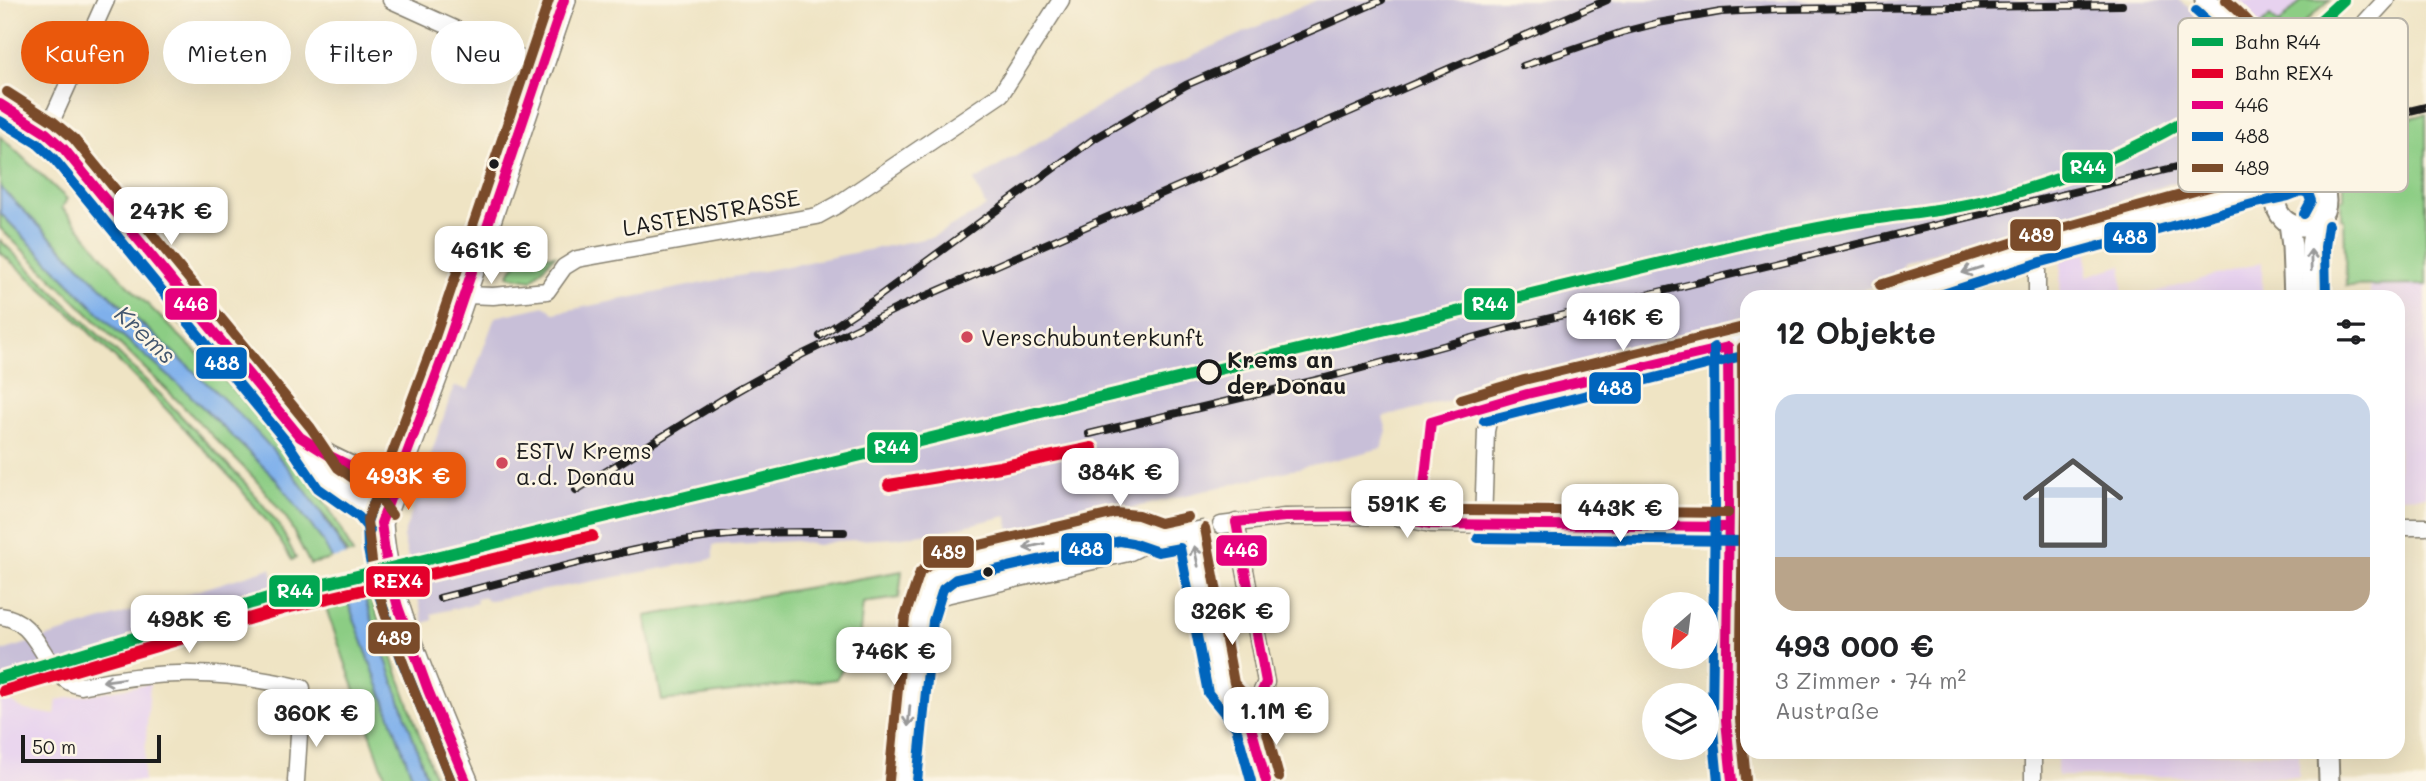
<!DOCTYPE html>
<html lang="de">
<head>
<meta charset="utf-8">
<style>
	:root { --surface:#fff; --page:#f6f6f6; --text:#202124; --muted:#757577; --accent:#ea580c }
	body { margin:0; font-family:Mali,sans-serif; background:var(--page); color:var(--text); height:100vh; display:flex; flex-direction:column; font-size:26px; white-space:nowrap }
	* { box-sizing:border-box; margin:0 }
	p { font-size:23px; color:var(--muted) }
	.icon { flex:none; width:38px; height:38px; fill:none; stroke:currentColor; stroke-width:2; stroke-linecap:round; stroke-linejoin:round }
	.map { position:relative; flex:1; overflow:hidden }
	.side { position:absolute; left:1740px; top:290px; width:665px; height:469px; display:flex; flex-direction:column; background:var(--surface); border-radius:21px; box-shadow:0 7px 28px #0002 }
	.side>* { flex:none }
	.top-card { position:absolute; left:21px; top:21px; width:665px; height:63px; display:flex; gap:14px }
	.needle { width:46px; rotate:208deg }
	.buttons { position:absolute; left:1642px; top:592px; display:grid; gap:14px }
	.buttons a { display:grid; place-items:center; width:77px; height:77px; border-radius:50%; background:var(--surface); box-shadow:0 7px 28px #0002; font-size:35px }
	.scale { position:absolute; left:21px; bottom:18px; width:140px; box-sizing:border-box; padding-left:7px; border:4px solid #1c1c1c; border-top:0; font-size:19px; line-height:24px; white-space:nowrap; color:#1c1c1c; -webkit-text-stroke:5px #fcf5e5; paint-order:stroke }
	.price { position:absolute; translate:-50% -60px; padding:0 16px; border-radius:14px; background:#fff; color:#222; font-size:23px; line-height:46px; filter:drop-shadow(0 2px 4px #0008) }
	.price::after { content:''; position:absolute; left:50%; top:42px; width:21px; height:16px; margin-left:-10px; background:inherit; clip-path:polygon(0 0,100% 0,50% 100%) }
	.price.current { background:var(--accent); color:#fff }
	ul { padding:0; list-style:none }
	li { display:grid; align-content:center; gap:14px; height:371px; padding:0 35px }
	li span { display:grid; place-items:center; height:217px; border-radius:21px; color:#555 }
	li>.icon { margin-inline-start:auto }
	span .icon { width:126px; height:126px; fill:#fffc; stroke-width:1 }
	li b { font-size:30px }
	h2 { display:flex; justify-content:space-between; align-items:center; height:84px; padding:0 35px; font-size:30px }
	.pill { padding:0 24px; border-radius:32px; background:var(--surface); box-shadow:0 7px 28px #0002; font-size:24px; line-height:63px }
	.pill.current { background:var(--accent); color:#fff }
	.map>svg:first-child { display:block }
	.built { fill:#e7d2ef }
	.industrial { fill:#c8bfd8 }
	.green { fill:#8ccd84; stroke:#547450; stroke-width:2 }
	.water { fill:#7fb0eb; stroke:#4e6684; stroke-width:2 }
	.pier { fill:#efe4c4 }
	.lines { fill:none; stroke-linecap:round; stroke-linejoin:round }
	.minor-casing { stroke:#868070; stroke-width:19 }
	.tertiary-casing { stroke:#868070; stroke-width:23 }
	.secondary-casing { stroke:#868070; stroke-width:26 }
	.minor { stroke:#fff; stroke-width:16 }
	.tertiary { stroke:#fff; stroke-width:19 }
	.secondary { stroke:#fff; stroke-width:23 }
	.rail-casing { stroke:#1c1c1c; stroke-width:8 }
	.rail { stroke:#fcf5e5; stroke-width:5; stroke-dasharray:16; stroke-linecap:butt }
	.bus-1-casing { stroke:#fcf5e5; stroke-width:16 }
	.bus-2-casing { stroke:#fcf5e5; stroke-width:16 }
	.bus-3-casing { stroke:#fcf5e5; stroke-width:16 }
	.bus-1 { stroke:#e5007d; stroke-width:10 }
	.bus-2 { stroke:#0065bd; stroke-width:10 }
	.bus-3 { stroke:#7a4b2a; stroke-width:10 }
	.rail-1-casing { stroke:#fcf5e5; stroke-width:18 }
	.rail-2-casing { stroke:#fcf5e5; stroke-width:18 }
	.rail-1 { stroke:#00a651; stroke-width:12 }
	.rail-2 { stroke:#e4002b; stroke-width:12 }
	.oneway { stroke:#999 }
	.bus-dot { fill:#1c1c1c; stroke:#fcf5e5; stroke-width:2.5 }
	.poi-dot { fill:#d1495b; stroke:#fcf5e5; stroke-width:2.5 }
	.stop-dot { fill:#fcf5e5; stroke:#1c1c1c; stroke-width:3.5 }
	.labels { text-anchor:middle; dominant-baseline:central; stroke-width:5; stroke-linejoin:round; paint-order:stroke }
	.street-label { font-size:23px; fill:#1c1c1c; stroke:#fcf5e5 }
	.poi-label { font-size:23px; fill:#1c1c1c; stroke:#fcf5e5; text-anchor:start }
	.stop-label { font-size:23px; font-weight:bold; fill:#1c1c1c; stroke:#fcf5e5; text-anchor:start }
	.water-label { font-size:24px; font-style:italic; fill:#44576f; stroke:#fcf5e5 }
	.key { fill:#fcf5e5; stroke:#b9b4a9; stroke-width:2 }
	.key-label { font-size:19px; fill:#1c1c1c }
	.line-badge { stroke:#fcf5e5; stroke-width:2.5 }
	.badge-label { font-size:19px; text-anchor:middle; font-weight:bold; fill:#fff }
</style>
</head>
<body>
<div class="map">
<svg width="2426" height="781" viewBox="0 0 2426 781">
	<rect width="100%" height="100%" fill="#fcf5e5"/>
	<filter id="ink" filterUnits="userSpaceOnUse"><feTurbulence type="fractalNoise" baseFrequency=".0143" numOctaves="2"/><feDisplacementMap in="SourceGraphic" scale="14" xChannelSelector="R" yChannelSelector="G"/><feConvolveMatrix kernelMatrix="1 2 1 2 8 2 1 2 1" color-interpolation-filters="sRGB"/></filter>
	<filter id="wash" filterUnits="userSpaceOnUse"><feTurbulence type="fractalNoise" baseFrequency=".00686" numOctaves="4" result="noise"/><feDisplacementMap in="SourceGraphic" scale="28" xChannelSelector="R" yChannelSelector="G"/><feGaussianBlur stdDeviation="1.57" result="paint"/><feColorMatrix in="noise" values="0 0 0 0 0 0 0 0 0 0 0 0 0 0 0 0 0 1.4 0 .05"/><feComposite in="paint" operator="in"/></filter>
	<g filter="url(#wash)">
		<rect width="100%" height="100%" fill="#efe4c4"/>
		<!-- built -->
		<g class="built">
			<polygon points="2227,0 2302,0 2279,24 2269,16 2258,28"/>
			<polygon points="2087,251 2087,276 2122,265 2122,297 2060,297 2061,259"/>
			<polygon points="2262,262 2262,294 2271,294 2271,297 2138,297"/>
			<polygon points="2426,285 2426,496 2398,497 2398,298 2370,297 2370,286"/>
			<polygon points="150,684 143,781 0,781 0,696 25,710 55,715 57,700"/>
			<polygon points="2057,753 2299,753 2299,777 2057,776"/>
		</g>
		<!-- industrial -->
		<g class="industrial">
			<polygon points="1317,0 2178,0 2209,21 2231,41 2251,65 2262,83 2289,150 2204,172 2072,218 1957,245 1906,262 1893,280 1840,297 1746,298 1746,325 1522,380 1520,383 1383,417 1387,431 1382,448 1358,454 1011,537 1007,516 943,531 896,538 837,541 818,545 795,541 713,545 713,559 491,600 487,601 485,597 476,599 477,603 431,614 433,620 424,623 403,537 454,386 468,390 495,317 545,306 554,313 933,237 986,207 974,181 1162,69"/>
			<polygon points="271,568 282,610 206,628 0,692 2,651"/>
		</g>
		<!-- green -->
		<g class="green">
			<polygon points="2302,0 2330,0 2275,48 2258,28 2270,16 2279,24"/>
			<polygon points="2426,114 2426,285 2346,286 2344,219 2341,218 2341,199 2344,199 2343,135"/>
			<path d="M 0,136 L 67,199 L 62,208 C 86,232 104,261 128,285 C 210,368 304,445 353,554 L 348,555 L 327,519 L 198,375 L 96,282 L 0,187 Z"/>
			<polygon points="0,213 116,330 188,393 275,478 322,540 332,559 310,564 287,519 255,479 168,391 0,228"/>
			<polygon points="0,240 162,396 247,485 279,525 296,558 292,560 270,525 235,482 166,409 77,320 0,252"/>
			<path d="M 555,255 L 532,280 L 508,276 C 518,253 532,257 555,255 Z"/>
			<polygon points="191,322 243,384 243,386 180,324"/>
			<polygon points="902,571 899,598 863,603 857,660 843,668 836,679 662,701 646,616"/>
			<polygon points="366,584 436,781 428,781 360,585"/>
			<polygon points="343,589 414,781 387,781 321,594"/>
		</g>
		<!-- water -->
		<path class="water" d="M 0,187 C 43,230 86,273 130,314 C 222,397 310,468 360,585 L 428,781 L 414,781 L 332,559 L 322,540 L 275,478 L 188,393 L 116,330 L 0,213 Z"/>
		<!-- pier -->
		<polygon class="pier" points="351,554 364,584 339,590 328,560"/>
	</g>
	<g filter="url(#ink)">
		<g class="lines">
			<!-- minor casing -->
			<g class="minor-casing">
				<g id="minor">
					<polyline points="391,0 541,68"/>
					<polyline points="2288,106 2386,0"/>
					<polyline points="46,133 106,0"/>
					<polyline points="465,295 493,296 547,291 564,267 577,259 817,216 837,205 1001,94 1061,0"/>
					<polyline points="1884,298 2037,249 2253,189 2284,183"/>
					<polyline points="2037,298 2037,249"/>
					<polyline points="1728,347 1729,506 1726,720 1732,781"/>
					<polyline points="1236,522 1266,682 1249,720"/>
					<polyline points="1483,524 1486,431 1492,404 1746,341"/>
					<polyline points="1221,525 1285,517 1391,516 1431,524 1746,527"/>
					<polyline points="2398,527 2426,527"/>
					<polyline points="1191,531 1221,689 1249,720 1266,781"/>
					<polyline points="924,600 1128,553 1159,538 1203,529"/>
					<path d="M 0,616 C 43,620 42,679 81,686 C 160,669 224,670 302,688 L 296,781"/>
					<polyline points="903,781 919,618 931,581 950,566 1119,527 1135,529 1159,538"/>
					<polyline points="2033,781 2033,752"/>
				</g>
			</g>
			<!-- tertiary casing -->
			<g class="tertiary-casing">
				<g id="tertiary">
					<path d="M 2205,0 C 2261,45 2300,102 2300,176"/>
					<polyline points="0,104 46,133 64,149 197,309 300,437 328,478 369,507 381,523"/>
					<circle cx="2301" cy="201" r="25"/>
					<polyline points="2289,223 2292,246 2294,298"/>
					<polyline points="2312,298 2311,246 2314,223"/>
					<polyline points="307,442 330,456 394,487"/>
					<polyline points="2328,752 2329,781"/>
				</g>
			</g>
			<!-- secondary casing -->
			<g class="secondary-casing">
				<path id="secondary" d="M 466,781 C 445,732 425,684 407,634 C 394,597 383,563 381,523 L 444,354 L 564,0"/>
			</g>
			<!-- minor -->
			<use href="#minor" class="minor"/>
			<!-- tertiary -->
			<use href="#tertiary" class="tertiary"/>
			<!-- secondary -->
			<use href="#secondary" class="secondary"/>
			<!-- rail casing -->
			<g class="rail-casing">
				<g id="rail">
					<polyline points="1523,66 1623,32 1658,23 1721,12 1779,9 2122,5"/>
					<polyline points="820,336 874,300 1095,138 1186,85 1382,0"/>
					<polyline points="735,392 801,355 896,309 1607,0"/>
					<polyline points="1089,434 1325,378 1509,328 2426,107"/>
					<polyline points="576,490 741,388"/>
					<path d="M 440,598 C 530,576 618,549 710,537 C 755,531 799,532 844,532"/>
				</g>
			</g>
			<!-- rail -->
			<use href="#rail" class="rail"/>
			<!-- bus-1 casing -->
			<g class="bus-1-casing">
				<g id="bus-1">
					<polyline points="0,104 46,133 64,149 300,437 330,456 394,487"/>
					<polyline points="1728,347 1729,506 1726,720 1732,781"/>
					<polyline points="1236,522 1285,517 1391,516 1431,524 1728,527"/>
					<polyline points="1236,522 1266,682 1249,720 1266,781"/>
					<polyline points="1431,524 1424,486 1431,422 1527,394 1728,347"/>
					<polyline points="466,781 428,690 398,607 387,566 381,523 444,354 564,0"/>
				</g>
			</g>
			<!-- bus-2 casing -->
			<g class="bus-2-casing">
				<g id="bus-2">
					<path d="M 2196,11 C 2251,58 2281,103 2286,177"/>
					<polyline points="0,121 38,144 54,159 289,445 318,488 359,517 370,531"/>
					<polyline points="1931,298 2041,262 2256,203 2288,196 2301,191 2308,193 2311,201 2304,214"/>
					<polyline points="2326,298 2325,247 2328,225"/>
					<polyline points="1714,347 1715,506 1712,720 1718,781"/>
					<polyline points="1484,421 1746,355"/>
					<polyline points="381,482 367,522 368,549 374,581 402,661 451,781"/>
					<polyline points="1478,538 1746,541"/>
					<polyline points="917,781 933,621 943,589 956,579 1120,541 1132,543 1158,552 1180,548 1208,693 1236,727 1251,781"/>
				</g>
			</g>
			<!-- bus-3 casing -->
			<g class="bus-3-casing">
				<g id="bus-3">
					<path d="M 2226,0 C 2282,48 2309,103 2314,175"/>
					<polyline points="7,92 54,122 74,139 311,428 338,468 378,496 392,515"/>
					<polyline points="1880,285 2033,236 2249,176 2280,170 2294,163"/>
					<polyline points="1742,347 1743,506 1740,719 1746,780"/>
					<polyline points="1461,399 1524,380 1743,327"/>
					<polyline points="1463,510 1728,513"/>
					<polyline points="1205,528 1234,683 1262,714 1279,777"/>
					<polyline points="889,780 905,617 920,572 945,553 1116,513 1138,515 1160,523 1188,517"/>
					<polyline points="451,781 408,676 384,611 373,569 367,521 431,349 549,0"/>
				</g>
			</g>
			<!-- bus-1 -->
			<use href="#bus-1" class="bus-1"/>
			<!-- bus-2 -->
			<use href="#bus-2" class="bus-2"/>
			<!-- bus-3 -->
			<use href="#bus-3" class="bus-3"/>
			<!-- rail-1 casing -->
			<g class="rail-1-casing">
				<path id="rail-1" d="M 0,678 L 278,595 L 1765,238 C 1805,231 1845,222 1886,217 C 1923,212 1959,208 1996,198 C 2134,161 2240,98 2343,0"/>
			</g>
			<!-- rail-2 casing -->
			<g class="rail-2-casing">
				<g id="rail-2">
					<polyline points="889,485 1000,467 1092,448"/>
					<polyline points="4,691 282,609 592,536"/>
				</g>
			</g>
			<!-- rail-1 -->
			<use href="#rail-1" class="rail-1"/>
			<!-- rail-2 -->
			<use href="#rail-2" class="rail-2"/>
		</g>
		<!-- one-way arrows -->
		<defs><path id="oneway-shaft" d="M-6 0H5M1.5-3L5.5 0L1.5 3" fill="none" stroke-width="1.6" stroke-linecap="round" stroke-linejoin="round" transform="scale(1.75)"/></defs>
		<g class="oneway">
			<use href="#oneway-shaft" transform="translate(2311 260) rotate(-91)"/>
			<use href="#oneway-shaft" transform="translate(1972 270) rotate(163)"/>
			<use href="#oneway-shaft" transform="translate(1034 546) rotate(167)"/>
			<use href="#oneway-shaft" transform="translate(1196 556) rotate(-102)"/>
			<use href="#oneway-shaft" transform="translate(113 680) rotate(172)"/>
			<use href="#oneway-shaft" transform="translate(909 716) rotate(95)"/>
		</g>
	</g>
	<!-- markers -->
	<g class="bus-dot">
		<circle cx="494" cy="164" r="6"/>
		<circle cx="988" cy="572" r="6"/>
	</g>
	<g class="poi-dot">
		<circle cx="967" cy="337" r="7"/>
		<circle cx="502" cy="463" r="7"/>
	</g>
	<circle class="stop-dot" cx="1209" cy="372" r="11"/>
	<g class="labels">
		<!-- street labels -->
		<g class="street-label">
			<text transform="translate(711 212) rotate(-10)">LASTENSTRASSE</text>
		</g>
		<!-- poi labels -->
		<g class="poi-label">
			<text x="981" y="337">Verschubunterkunft</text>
			<text x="516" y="450">ESTW Krems<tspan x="516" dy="26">a.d. Donau</tspan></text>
		</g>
		<!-- stop labels -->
		<g class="stop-label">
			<text x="1227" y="359">Krems an<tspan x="1227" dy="26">der Donau</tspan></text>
		</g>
		<!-- water labels -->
		<g class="water-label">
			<text transform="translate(146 334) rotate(43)">Krems</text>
		</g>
	</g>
	<!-- legend -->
	<rect x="2178" y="18" width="230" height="174" rx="10" class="key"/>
	<rect x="2192" y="38" width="31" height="8" fill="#00a651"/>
	<rect x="2192" y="69" width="31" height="9" fill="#e4002b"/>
	<rect x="2192" y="101" width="31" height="8" fill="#e5007d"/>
	<rect x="2192" y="132" width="31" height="9" fill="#0065bd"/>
	<rect x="2192" y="164" width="31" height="8" fill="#7a4b2a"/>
	<g class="key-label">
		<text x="2235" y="49">Bahn R44</text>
		<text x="2235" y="80">Bahn REX4</text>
		<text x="2235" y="112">446</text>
		<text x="2235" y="143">488</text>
		<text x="2235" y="175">489</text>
	</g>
	<g class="line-badge">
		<rect x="2061" y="151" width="53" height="33" rx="7" fill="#00a651"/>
		<rect x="2009" y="218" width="53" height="34" rx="7" fill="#7a4b2a"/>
		<rect x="2103" y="221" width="54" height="33" rx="7" fill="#0065bd"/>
		<rect x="164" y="287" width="54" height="34" rx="7" fill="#e5007d"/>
		<rect x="1463" y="287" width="53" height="34" rx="7" fill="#00a651"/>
		<rect x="195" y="346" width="53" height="34" rx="7" fill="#0065bd"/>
		<rect x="1588" y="371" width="54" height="34" rx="7" fill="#0065bd"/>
		<rect x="866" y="431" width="53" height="33" rx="7" fill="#00a651"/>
		<rect x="1060" y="532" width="53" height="34" rx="7" fill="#0065bd"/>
		<rect x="1215" y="534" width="53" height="33" rx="7" fill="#e5007d"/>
		<rect x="922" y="535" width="53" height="34" rx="7" fill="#7a4b2a"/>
		<rect x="365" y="565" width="66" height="33" rx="7" fill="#e4002b"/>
		<rect x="268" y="574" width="53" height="34" rx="7" fill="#00a651"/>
		<rect x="367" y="621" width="54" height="34" rx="7" fill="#7a4b2a"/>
	</g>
	<g class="badge-label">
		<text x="2088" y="174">R44</text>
		<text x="2036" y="242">489</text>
		<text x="2130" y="244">488</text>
		<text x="191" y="311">446</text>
		<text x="1490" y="311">R44</text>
		<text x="222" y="370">488</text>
		<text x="1615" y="395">488</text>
		<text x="892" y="454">R44</text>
		<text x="1086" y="556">488</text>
		<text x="1241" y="557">446</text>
		<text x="948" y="559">489</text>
		<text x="398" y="588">REX4</text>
		<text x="295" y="598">R44</text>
		<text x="394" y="645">489</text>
	</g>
</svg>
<div class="buttons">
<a><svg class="needle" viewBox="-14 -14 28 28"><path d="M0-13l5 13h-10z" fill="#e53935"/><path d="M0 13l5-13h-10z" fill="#757577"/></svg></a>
<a><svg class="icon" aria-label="layers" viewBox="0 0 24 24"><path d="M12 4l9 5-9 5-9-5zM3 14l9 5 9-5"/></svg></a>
</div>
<div class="scale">50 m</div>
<b class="price" style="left:171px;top:247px">247K €</b>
<b class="price" style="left:491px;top:286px">461K €</b>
<b class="price" style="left:1623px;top:353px">416K €</b>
<b class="price" style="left:1120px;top:508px">384K €</b>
<b class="price current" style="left:408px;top:512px">493K €</b>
<b class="price" style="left:1407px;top:540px">591K €</b>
<b class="price" style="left:1620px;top:544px">443K €</b>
<b class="price" style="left:1232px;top:647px">326K €</b>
<b class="price" style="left:189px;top:655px">498K €</b>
<b class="price" style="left:894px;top:687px">746K €</b>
<b class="price" style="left:1276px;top:747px">1.1M €</b>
<b class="price" style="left:316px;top:749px">360K €</b>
<div class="top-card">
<a class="pill current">Kaufen</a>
<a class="pill">Mieten</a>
<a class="pill">Filter</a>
<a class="pill">Neu</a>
</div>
<section class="side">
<h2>12 Objekte<svg class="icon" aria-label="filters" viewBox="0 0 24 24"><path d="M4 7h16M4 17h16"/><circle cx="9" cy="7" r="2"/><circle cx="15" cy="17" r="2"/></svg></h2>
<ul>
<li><span style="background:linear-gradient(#c9d6e8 75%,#b9a48a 0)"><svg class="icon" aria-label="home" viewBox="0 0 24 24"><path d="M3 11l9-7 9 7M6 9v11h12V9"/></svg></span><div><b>493 000 €</b><p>3 Zimmer · 74 m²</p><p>Austraße</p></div></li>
</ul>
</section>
</div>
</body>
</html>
